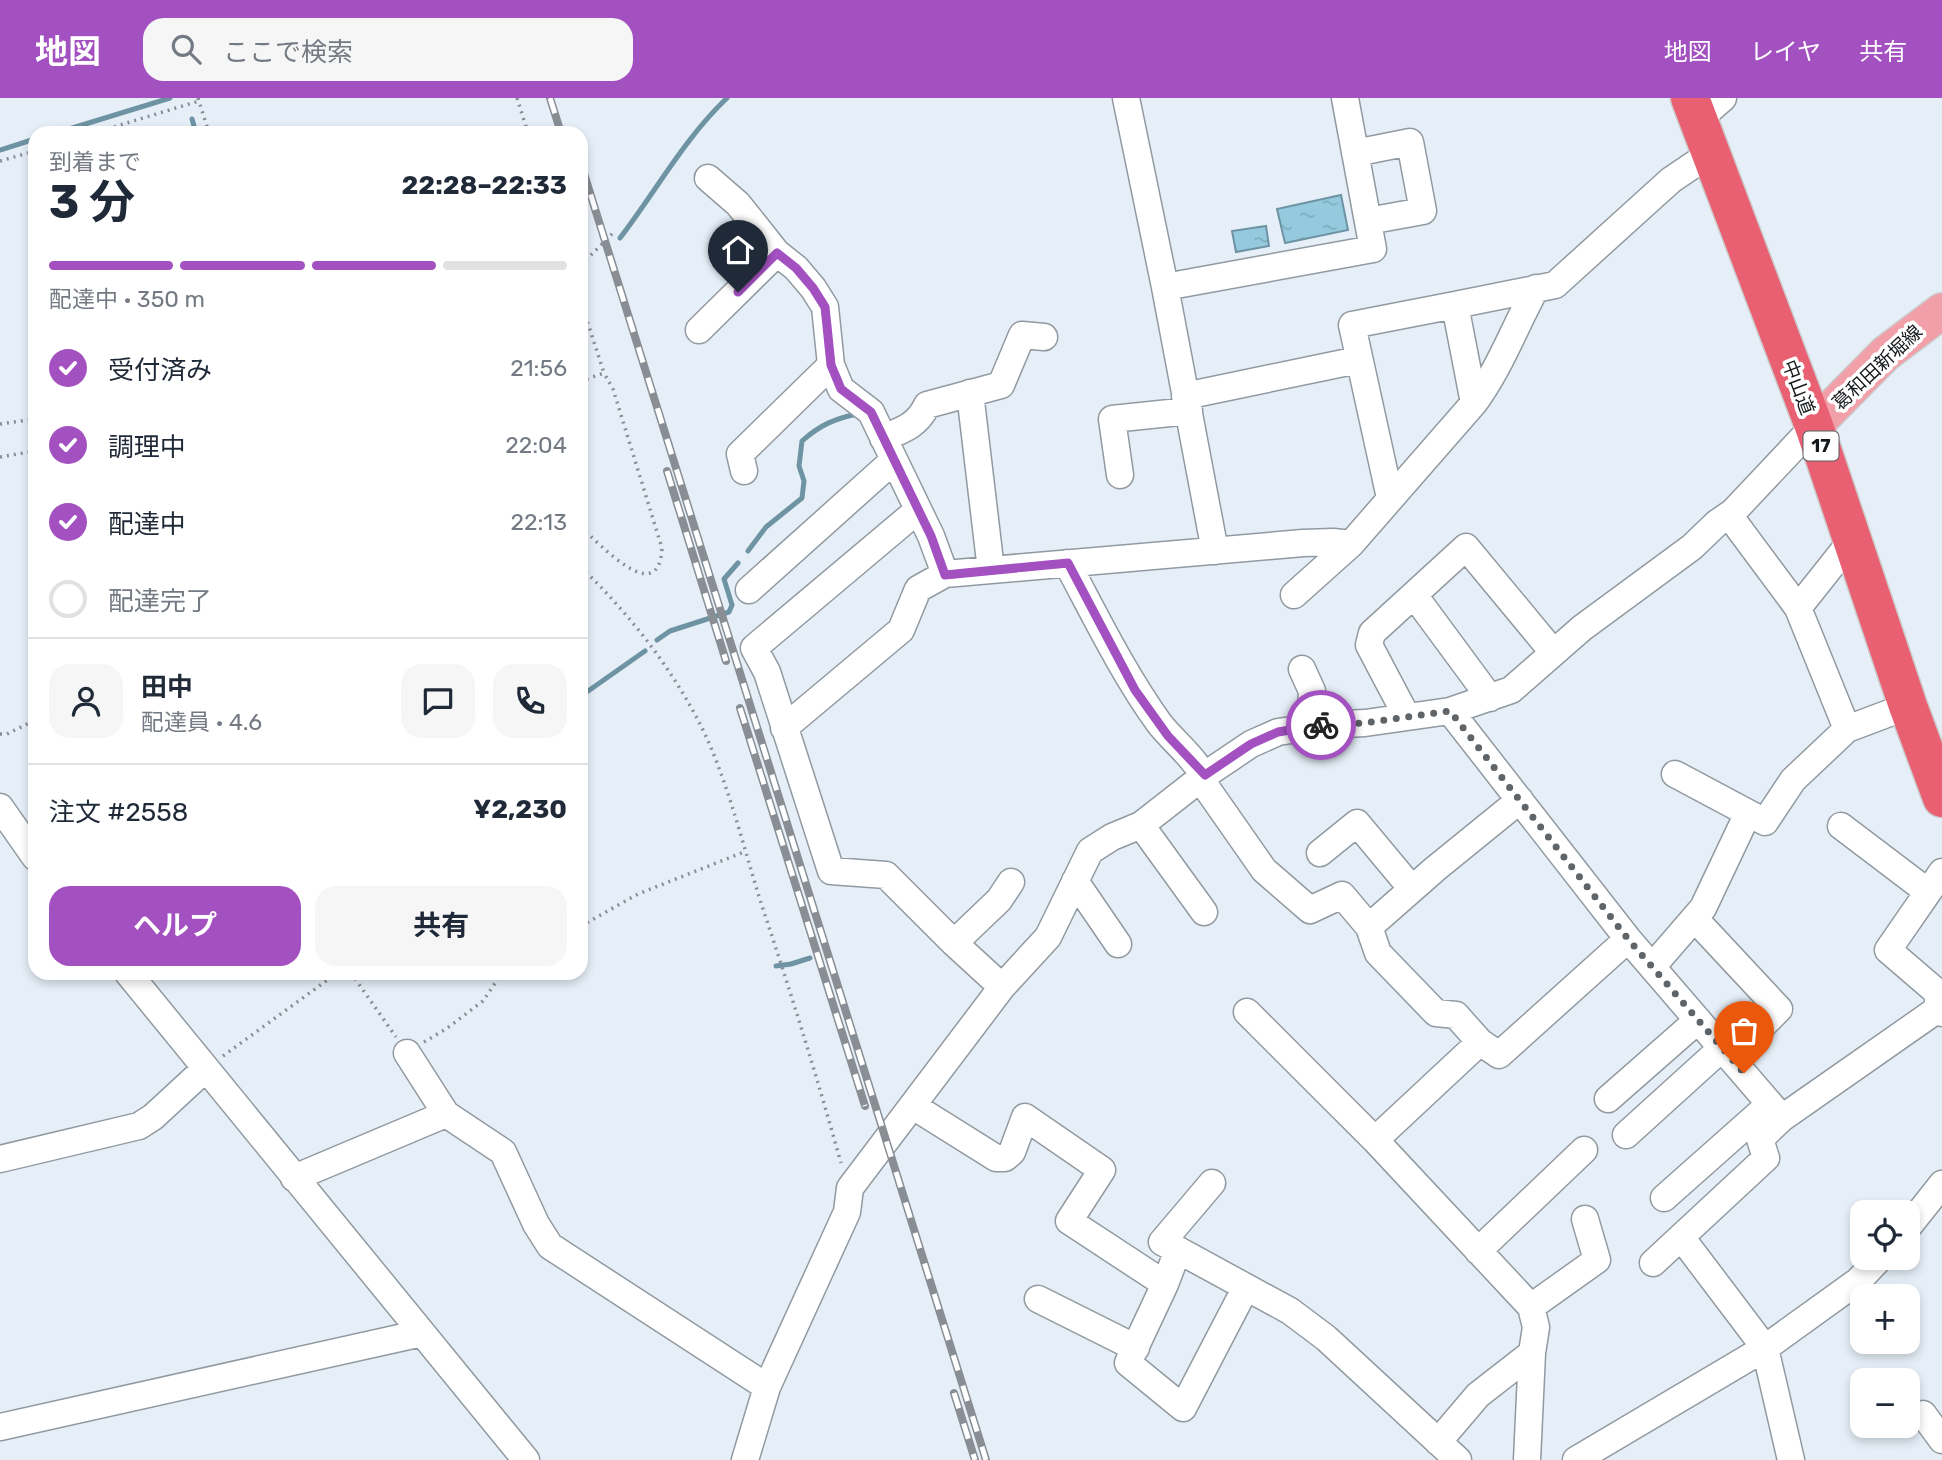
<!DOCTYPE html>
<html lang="ja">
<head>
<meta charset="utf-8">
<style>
	body { margin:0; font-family:Rubik,"Noto Sans JP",sans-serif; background:#f6f6f7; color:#1f2937; height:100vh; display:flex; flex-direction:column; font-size:26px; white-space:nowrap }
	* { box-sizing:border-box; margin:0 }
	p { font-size:23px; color:#747a83 }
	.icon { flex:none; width:38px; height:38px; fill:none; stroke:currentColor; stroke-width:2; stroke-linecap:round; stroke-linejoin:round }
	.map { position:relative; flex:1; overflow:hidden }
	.details { position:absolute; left:28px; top:28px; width:560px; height:854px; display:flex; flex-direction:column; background:#fff; border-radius:21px; box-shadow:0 4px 10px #0003 }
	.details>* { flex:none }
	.controls { position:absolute; left:1850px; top:1102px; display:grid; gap:14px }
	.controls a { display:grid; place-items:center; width:70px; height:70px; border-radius:14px; background:#fff; box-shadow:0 4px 10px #0003; font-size:35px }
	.pin { position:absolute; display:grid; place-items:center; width:60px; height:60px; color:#fff; margin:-72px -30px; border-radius:50% 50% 50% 0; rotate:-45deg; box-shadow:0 0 7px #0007 }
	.pin .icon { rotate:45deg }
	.courier { position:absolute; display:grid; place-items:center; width:70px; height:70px; margin:-35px; border:5px solid #a350c0; border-radius:50%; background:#fff; color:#222; box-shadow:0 2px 9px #0007 }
	.overview em { font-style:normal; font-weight:700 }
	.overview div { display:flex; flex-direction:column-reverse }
	.overview { display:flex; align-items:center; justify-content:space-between; height:119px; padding:0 21px }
	h1 { font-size:46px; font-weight:700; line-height:52px }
	.bar { display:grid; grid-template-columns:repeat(4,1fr); gap:10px 7px; align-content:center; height:84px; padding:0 21px }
	.bar i { height:9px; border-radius:5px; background:#e0e1e3 }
	.bar .active { background:#a350c0 }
	.bar p { grid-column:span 4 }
	.line { display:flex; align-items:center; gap:18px; padding:0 21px; border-top:2px solid #e0e1e3 }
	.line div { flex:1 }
	.round { display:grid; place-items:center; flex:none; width:74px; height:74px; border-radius:21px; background:#f6f6f7 }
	ol { padding:0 21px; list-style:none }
	li { display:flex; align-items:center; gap:21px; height:77px }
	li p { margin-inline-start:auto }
	li .icon { padding:7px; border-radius:50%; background:#a350c0; color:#fff; stroke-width:4 }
	li:last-child { color:#747a83 }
	li i { width:38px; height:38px; border:4px solid #e0e1e3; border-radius:50% }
	.action { display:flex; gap:14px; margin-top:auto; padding:14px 21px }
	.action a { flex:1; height:80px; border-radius:21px; background:#a350c0; color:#fff; font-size:28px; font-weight:700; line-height:80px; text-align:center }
	.action a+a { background:#f6f6f7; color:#1f2937 }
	header { display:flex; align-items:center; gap:42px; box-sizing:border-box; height:98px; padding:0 35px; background:#a350c0; color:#fff }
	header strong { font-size:33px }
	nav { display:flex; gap:38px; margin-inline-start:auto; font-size:24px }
	.search { width:490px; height:63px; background:#f6f6f7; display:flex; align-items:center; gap:18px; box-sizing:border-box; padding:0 24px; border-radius:21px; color:#747a83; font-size:26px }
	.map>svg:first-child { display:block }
</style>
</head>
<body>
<header>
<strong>地図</strong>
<div class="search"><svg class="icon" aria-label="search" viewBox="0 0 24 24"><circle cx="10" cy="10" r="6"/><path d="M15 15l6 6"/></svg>ここで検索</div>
<nav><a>地図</a><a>レイヤ</a><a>共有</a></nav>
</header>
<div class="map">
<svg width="1942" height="1362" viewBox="0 0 1942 1362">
	<defs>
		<pattern id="water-ripples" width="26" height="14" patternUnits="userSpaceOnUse" patternTransform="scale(1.75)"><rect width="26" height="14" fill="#94c9de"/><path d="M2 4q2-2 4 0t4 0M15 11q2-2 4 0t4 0" fill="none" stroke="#7facbe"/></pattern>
	</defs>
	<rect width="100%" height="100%" fill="#e6eff8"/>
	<path fill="url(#water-ripples)" stroke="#6e94a4" stroke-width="2" d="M1341,97L1348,132L1285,145L1277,111Z
		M1266,128L1269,148L1236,154L1232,133Z"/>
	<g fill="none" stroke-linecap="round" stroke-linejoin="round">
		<path stroke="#6e94a4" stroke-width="5" d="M192,21L196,35
			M56,35L170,0
			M500,35L513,31L514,35
			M0,52L35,41
			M620,140C656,93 684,41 727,0
			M581,180L585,175
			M748,453L766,429L802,400L804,383L799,368L802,343C820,327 834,321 857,316
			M657,542L670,533L729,514L732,507L724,481L738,465
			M581,598L645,553
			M776,868L791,866L810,860"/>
		<defs>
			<path id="minor" d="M1126,0L1165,189L1215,453
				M1698,22L1723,0
				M1355,55L1410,44L1423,113L1368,123
				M708,80L738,106L777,155L796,170L813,190L825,209L831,267L841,291L871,314L931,438L945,476
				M1165,189L1373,151L1345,0
				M699,232L777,155
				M970,295L991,472
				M1185,298L1358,262
				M1474,305L1455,207L1555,187L1671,82L1711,55
				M883,340C903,332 918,327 927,307L1001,287L1022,237L1044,239
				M744,373L740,356L831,267
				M1120,377L1112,321L1189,313
				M1390,400L1352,227L1455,207
				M918,412L754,550L767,574L831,773L886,777L954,845L1002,889
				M1729,417L1798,510
				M1067,465C1096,519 1123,575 1159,625C1174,645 1203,665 1206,689L1264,772L1310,812L1342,797L1369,829L1378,855L1436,915L1456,917L1480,944
				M749,492L894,362
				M1294,497L1351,446
				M1414,497L1490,600
				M1302,571L1312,593L1310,629
				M1450,613L1628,841L1782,1020L1938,911L1942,915
				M1407,619L1369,547L1372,535L1466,449L1553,554
				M784,630L901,532L918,491L945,476L1303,445L1333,444L1351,446L1474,305C1500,270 1515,228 1536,190
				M1847,631L1798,510L1852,442
				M1675,676L1765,724L1793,682L1847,631L1908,608
				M0,709L35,759
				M1141,727L1204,814
				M1841,728L1928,794
				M1320,755L1357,725L1412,791
				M1075,783L1118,846
				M1695,821L1779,911L1730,960
				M1369,829L1435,771L1520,702
				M954,845L999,802L1011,784
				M1652,869L1703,810L1748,715
				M128,875L526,1362
				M1938,911V895L1888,852L1942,774
				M1247,914L1375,1042L1531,1209L1536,1229L1532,1255L1478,1297L1438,1344
				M407,955L446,1016L503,1054L536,1126L550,1148L767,1289
				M1608,1001L1698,922
				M913,1008L996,1060H1005L1012,1054L1025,1019L1102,1072L1069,1123L1165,1186L1178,1152L1290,1213L1326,1240L1458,1362
				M1626,1037L1722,950
				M1375,1042L1480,944L1499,957L1628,841
				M0,1061L139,1028L153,1019L205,971
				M294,1080L446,1016
				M1664,1100L1770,1006
				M1908,1129L1942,1086
				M1681,1139L1765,1250L1791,1362
				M1178,1152L1162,1144L1212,1085
				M1478,1153L1584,1052
				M1653,1165L1766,1060L1760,1041L1782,1020
				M1165,1186L1128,1265L1183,1310L1246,1189
				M1038,1201L1136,1250
				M1531,1209L1597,1162L1585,1121
				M1923,1316L1942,1342
				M0,1329L422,1235
				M745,1362L767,1289L847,1114L850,1090L1002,889L1048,839L1090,753L1112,739L1141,727L1205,677L1251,646L1278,634L1324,627L1365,625L1450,613L1511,592L1582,530L1692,449L1717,425L1733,414L1814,328
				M1527,1362L1532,1255
				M1576,1362L1765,1250L1858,1183L1880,1160"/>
			<path id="major" d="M1814,328L1885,256L1942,213"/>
			<path id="highway" d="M1690,0L1814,328L1908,608L1942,700"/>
		</defs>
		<use href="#minor" stroke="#919aa1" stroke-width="29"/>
		<use href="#major" stroke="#cccccd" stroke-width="38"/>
		<use href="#highway" stroke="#cccccd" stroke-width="41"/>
		<path stroke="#888e94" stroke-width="3.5" stroke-dasharray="2 5" stroke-linecap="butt" d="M198,0L209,35
			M517,0L528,35
			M94,35L199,3
			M0,63L35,53
			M581,167L614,134
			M581,204L604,275L581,283
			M0,326L35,321
			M0,359L35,353
			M581,429C598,444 659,512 662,450L613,291L604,275
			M581,469C631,518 673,571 704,634C730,690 744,752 763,811C791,895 817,979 841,1065
			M0,636H7L35,622
			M581,828L638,796L744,754
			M351,875L396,939
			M424,944L446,931L483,903L502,875
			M223,958L337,875"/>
		<use href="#minor" stroke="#fff" stroke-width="26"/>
		<use href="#major" stroke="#f1a0aa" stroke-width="35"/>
		<use href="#highway" stroke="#e86071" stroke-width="38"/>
		<defs>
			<path id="rail" d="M550,0L561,35
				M581,66L986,1362
				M667,373L726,563
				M740,610L865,1008
				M954,1295L975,1362"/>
		</defs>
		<use href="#rail" stroke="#888e94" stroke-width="8"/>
		<use href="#rail" stroke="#fff" stroke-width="5" stroke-dasharray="16" stroke-linecap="butt"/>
	</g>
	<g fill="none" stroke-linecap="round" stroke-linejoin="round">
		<path stroke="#5f6469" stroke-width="7" stroke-dasharray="0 12.6" d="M1321,627L1365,625L1450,613L1628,841L1744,975"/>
		<path stroke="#a350c0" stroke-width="9" d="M738,194L777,155L796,170L813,190L825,209L831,267L841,291L871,314L931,438L945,477L1068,465L1135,592L1168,638L1205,677L1251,646L1278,634L1321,627"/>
	</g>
	<g text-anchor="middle" stroke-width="7" stroke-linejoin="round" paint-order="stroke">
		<rect fill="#fff" stroke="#5c5e60" stroke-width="2" x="1803.5" y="333.5" width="35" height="29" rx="5"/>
		<g font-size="18" font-weight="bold" fill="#16191c">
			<text x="1821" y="354">17</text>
		</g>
		<g font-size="19" fill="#16191c" stroke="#fff">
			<text transform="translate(1877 269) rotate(-43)" y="7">葛和田新堀線</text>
			<text transform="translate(1799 289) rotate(69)" y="7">中山道</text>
		</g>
	</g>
</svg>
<div class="controls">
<a><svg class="icon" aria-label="locate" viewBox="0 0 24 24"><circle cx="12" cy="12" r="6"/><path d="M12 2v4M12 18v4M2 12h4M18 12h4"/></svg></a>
<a>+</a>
<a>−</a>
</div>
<div class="pin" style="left:1744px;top:975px;background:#ea580c"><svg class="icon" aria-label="bag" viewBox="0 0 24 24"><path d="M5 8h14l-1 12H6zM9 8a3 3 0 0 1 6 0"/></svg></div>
<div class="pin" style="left:738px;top:194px;background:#1f2937"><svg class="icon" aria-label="home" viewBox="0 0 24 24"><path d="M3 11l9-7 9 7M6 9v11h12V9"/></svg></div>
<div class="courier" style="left:1321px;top:627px"><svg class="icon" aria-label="bike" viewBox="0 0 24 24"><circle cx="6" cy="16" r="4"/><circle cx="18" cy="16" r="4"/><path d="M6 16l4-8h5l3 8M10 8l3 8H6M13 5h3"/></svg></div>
<section class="details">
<div class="overview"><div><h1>3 分</h1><p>到着まで</p></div><em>22:28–22:33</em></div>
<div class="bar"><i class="active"></i><i class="active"></i><i class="active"></i><i></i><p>配達中 · 350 m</p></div>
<ol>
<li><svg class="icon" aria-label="check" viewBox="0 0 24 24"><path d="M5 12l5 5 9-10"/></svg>受付済み<p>21:56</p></li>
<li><svg class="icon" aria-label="check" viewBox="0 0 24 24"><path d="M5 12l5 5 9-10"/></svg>調理中<p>22:04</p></li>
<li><svg class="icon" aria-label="check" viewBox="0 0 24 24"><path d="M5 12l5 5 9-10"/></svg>配達中<p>22:13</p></li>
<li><i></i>配達完了</li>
</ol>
<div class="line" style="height:126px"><a class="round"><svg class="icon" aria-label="person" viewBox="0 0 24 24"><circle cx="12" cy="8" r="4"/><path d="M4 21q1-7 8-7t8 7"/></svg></a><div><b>田中</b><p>配達員 · 4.6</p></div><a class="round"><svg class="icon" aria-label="chat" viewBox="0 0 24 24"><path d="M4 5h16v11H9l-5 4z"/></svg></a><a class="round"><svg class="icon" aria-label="phone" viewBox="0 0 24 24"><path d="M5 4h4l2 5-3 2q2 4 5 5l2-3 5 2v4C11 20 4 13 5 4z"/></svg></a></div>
<div class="line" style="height:91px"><div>注文 #2558</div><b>¥2,230</b></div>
<div class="action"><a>ヘルプ</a><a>共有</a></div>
</section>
</div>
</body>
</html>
